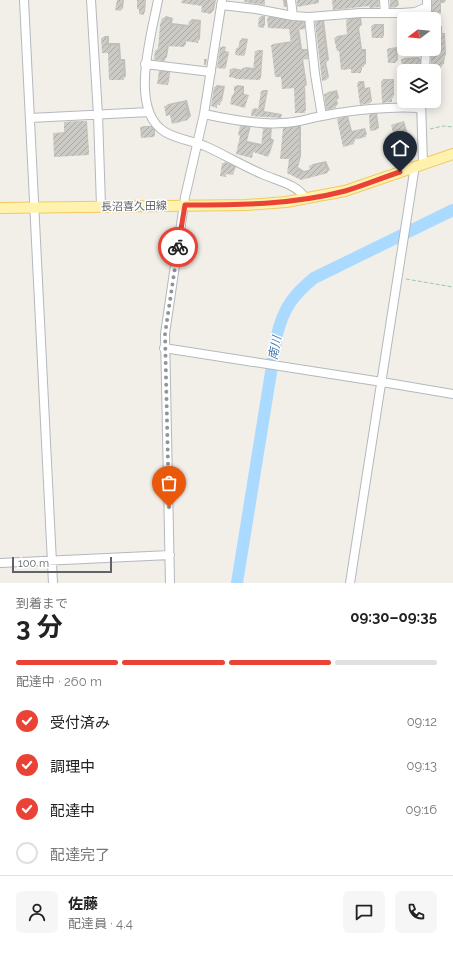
<!DOCTYPE html>
<html lang="ja">
<head>
<meta charset="utf-8">
<style>
	body { margin:0; font-family:Raleway,"Noto Sans JP",sans-serif; background:#f6f6f6; color:#222; height:100vh; display:flex; flex-direction:column; font-size:15px; white-space:nowrap }
	* { box-sizing:border-box; margin:0 }
	p { font-size:13px; color:#767676 }
	.icon { flex:none; width:22px; height:22px; fill:none; stroke:currentColor; stroke-width:2; stroke-linecap:round; stroke-linejoin:round }
	.map { position:relative; height:583px; overflow:hidden }
	.drawer { display:flex; flex-direction:column; background:#fff; flex:1 }
	.drawer>* { flex:none }
	.needle { width:26px; rotate:254deg }
	.tools { position:absolute; left:397px; top:12px; display:grid; gap:8px }
	.tools a { display:grid; place-items:center; width:44px; height:44px; border-radius:6px; background:#fff; box-shadow:0 2px 10px #0003; font-size:20px }
	.scale { position:absolute; left:12px; bottom:10px; width:100px; box-sizing:border-box; padding-left:4px; border:2px solid #5f6368; border-top:0; font-size:11px; line-height:14px; white-space:nowrap; color:#5f6368; -webkit-text-stroke:3px #fff; paint-order:stroke }
	.pin { position:absolute; display:grid; place-items:center; width:34px; height:34px; color:#fff; margin:-41px -17px; border-radius:50% 50% 50% 0; rotate:-45deg; box-shadow:0 0 4px #0007 }
	.pin .icon { rotate:45deg }
	.courier { position:absolute; display:grid; place-items:center; width:40px; height:40px; margin:-20px; border:3px solid #ea4335; border-radius:50%; background:#fff; color:#222; box-shadow:0 1px 5px #0007 }
	.overview em { font-style:normal; font-weight:700 }
	.overview div { display:flex; flex-direction:column-reverse }
	.overview { display:flex; align-items:center; justify-content:space-between; height:68px; padding:0 16px }
	h1 { font-size:26px; font-weight:700; line-height:30px }
	.bar { display:grid; grid-template-columns:repeat(4,1fr); gap:6px 4px; align-content:center; height:48px; padding:0 16px }
	.bar i { height:5px; border-radius:3px; background:#e0e0e0 }
	.bar .on { background:#ea4335 }
	.bar p { grid-column:span 4 }
	.line { display:flex; align-items:center; gap:10px; padding:0 16px; border-top:1px solid #e0e0e0 }
	.line div { flex:1 }
	.round { display:grid; place-items:center; flex:none; width:42px; height:42px; border-radius:6px; background:#f6f6f6 }
	ol { padding:0 16px; list-style:none }
	li { display:flex; align-items:center; gap:12px; height:44px }
	li p { margin-inline-start:auto }
	li .icon { padding:4px; border-radius:50%; background:#ea4335; color:#fff; stroke-width:4 }
	li:last-child { color:#767676 }
	li i { width:22px; height:22px; border:2px solid #e0e0e0; border-radius:50% }
	.map>svg:first-child { display:block }
</style>
</head>
<body>
<div class="map">
<svg width="453" height="583" viewBox="0 0 453 583">
	<defs>
		<pattern id="building-hatch" width="6" height="6" patternUnits="userSpaceOnUse"><rect width="6" height="6" fill="#cccac5"/><path d="M-1 1l2-2M0 6l6-6M5 7l2-2" fill="none" stroke="#a9a8a4"/></pattern>
	</defs>
	<rect width="100%" height="100%" fill="#f1efe8"/>
	<path fill="#0003" d="M118,0H124L123,8L121,10Z
		M138,0H146L145,12L143,13L140,8Z
		M187,0H216L214,10L211,13L203,5Z
		M283,0H288V6L286,7H284Z
		M390,0H398L399,5L397,6H391Z
		M434,0H446L444,3H441V13L439,14Z
		M166,16L173,18L172,23L189,25L190,21L192,19L201,20L200,39L197,42L186,41V44L184,46L169,45L167,57L164,60L156,51L158,48L163,19Z
		M261,16H265V25L263,27L260,18Z
		M270,16L306,21V26L304,28H299L302,49H309V56L303,59L307,85L305,86L306,110L304,112L295,87L282,75L272,45L273,44L292,41L290,28L269,27L268,18Z
		M361,17L362,25L359,27L362,49H366V64L362,66V70L360,72L352,68L340,50L335,38L337,36L348,34L347,20L349,18Z
		M318,20H324L329,60L326,62L329,77L327,79L316,22Z
		M374,24H384V36L382,37L372,26Z
		M442,26V33H445L446,55L445,56L444,64L441,66L437,96L435,98L434,97V71H431L432,49H434V27Z
		M105,36H109V43H120L121,59H125L126,76L123,79L102,38Z
		M242,38L248,39L245,54L244,55L237,49L239,47L241,40Z
		M223,46L226,47L225,51L229,52L226,67L224,68L221,48Z
		M397,47L398,60L396,62L388,49L390,48Z
		M258,50H263L261,78L260,79L231,70L233,68L243,70L245,67L254,68L256,51Z
		M419,57L420,59H421V66L419,68H411L412,71H404L403,77L402,60L404,58Z
		M204,59H207L206,65H204Z
		M161,70L170,71L169,82L167,84L160,72Z
		M383,79H394V95L391,101L382,81Z
		M359,81H364L365,88L370,87L372,101L370,103L358,83Z
		M217,85L225,86L222,101L216,106L215,87Z
		M237,85L244,86V94L249,95L245,106L233,95Z
		M263,90H268L264,111L282,114L280,117L253,110L254,108L259,109L262,91Z
		M337,90L339,98L337,100L338,104L335,107L325,95L328,92Z
		M187,100L191,116L188,119L172,123L171,114L165,107L168,104Z
		M372,113H377L379,128L377,129L371,130L370,115Z
		M348,116L352,131L365,128L367,134L365,136L354,139L355,141L353,143L338,119L340,118Z
		M87,121L89,153L54,133L65,132V122Z
		M404,121L408,134L406,136L392,125L394,124Z
		M243,124L251,125L247,141L262,144L264,128H263L264,127H272L271,138L274,140L270,153L268,156L254,151L251,157L241,135V127Z
		M301,125V156L298,167L304,171L311,169L310,166L313,164L326,161L330,170L327,172L301,179L291,158L284,129L287,126Z
		M143,126H153L155,127V135L154,136L141,128Z
		M225,162L236,166L233,174L227,173L225,176L223,164Z"/>
	<g fill="none" stroke-linecap="round" stroke-linejoin="round">
		<path stroke="#aadaff" stroke-width="12" d="M237,583L277,335C283,309 293,295 314,278L453,210"/>
	</g>
	<path fill="url(#building-hatch)" d="M117,0H123L121,11L115,10Z
		M137,0H145L144,15L139,14V9H137Z
		M182,0H214L211,14L201,12L202,6L181,3Z
		M245,0H265V5L244,2Z
		M297,0H319V3L297,7Z
		M332,0H379V7L370,8L369,6L333,10Z
		M390,0H396L397,7L390,8Z
		M432,0H440V15H432Z
		M259,17H264V28L258,27Z
		M162,18L171,20L170,25L188,27L189,21L199,22L198,43L185,41L184,47L167,46L165,61L154,60L155,50L158,51L160,25Z
		M267,18L304,22L305,29L297,30L300,50L307,51L308,59L302,60L305,82V88H304L305,113H295L294,88L282,89L281,77H275L271,45L291,43L289,29L268,28Z
		M360,19V28H357L361,50H364V67H361V73H351V69L341,70L339,51H337L334,38L347,35L346,20Z
		M315,22H322L327,63H324L327,80L322,81Z
		M382,25L383,38H372L371,26Z
		M440,27L441,34H444L445,57L443,58L442,67H440L437,87L434,86V71H431V49H434V28Z
		M101,38H107V45H118L119,61H123L124,80H109L108,53H102Z
		M240,40L247,41L244,56L235,55L236,48H238Z
		M220,47L225,48L224,53H228L225,69L217,68Z
		M395,48L396,63H388L387,49Z
		M255,51H262L260,80L235,79V78L229,77L230,69L242,71V68L253,70Z
		M401,59H418V61L420,60V69H402Z
		M159,71L169,72L168,85L157,84Z
		M393,80V98H392V102L382,103L381,81Z
		M362,82L364,89L369,88L371,103L360,105L357,83Z
		M234,86L243,87V95L248,96L245,108L230,104L232,95H234Z
		M214,87L223,88L220,105L217,104V108L211,106Z
		M261,91L267,92L263,112L282,115L281,118L251,116L252,109L258,110Z
		M335,92L337,101L334,102L336,108L326,110L324,94Z
		M185,102L188,120L172,124L170,115L166,116L164,106Z
		M376,114L377,130L370,131L369,115Z
		M347,117L351,132L364,129L366,137L353,140L354,144L343,147L337,119Z
		M86,121L89,155L54,157L53,133H64V122Z
		M403,122L407,137L395,140L391,125Z
		M240,126L249,127L246,143L261,147L263,129L261,128L270,129L269,141L273,142L268,157L253,152L252,158L236,154L240,136L238,135Z
		M140,127H152L154,129V137L141,138Z
		M299,127V160L297,169L301,173L310,171L309,166L324,163L328,173L301,180L287,173L289,159H280L283,128Z
		M222,163L229,164L235,167L233,175L226,174V177L220,176Z"/>
	<g fill="none" stroke-linecap="round" stroke-linejoin="round">
		<defs>
			<path id="minor" d="M24,0L53,583
				M91,0L98,115L101,206
				M158,0C152,33 128,110 165,132C177,139 192,141 205,146C225,155 243,166 262,174C278,181 297,184 306,199
				M291,0L293,16
				M384,0L385,13
				M221,5L256,9L293,16L309,17L360,13H402L415,12L427,7
				M309,17L315,74L322,116
				M427,19V0
				M145,64L211,72
				M425,71L426,49
				M421,101L423,164
				M204,114C227,119 260,125 283,123C297,123 309,118 322,116C351,110 391,106 420,108
				M30,118L149,112
				M164,348L382,382L453,394
				M0,563L170,555
				M170,583L165,334L185,197L204,114L222,0
				M350,583L414,172L413,168"/>
			<path id="major" d="M0,208L246,205L286,202L345,191L453,154"/>
		</defs>
		<use href="#minor" stroke="#b5b8bc" stroke-width="10"/>
		<use href="#major" stroke="#f2c960" stroke-width="12"/>
		<path stroke="#9cc7a9" stroke-width="1" stroke-dasharray="4 2" stroke-linecap="butt" d="M430,129L443,126L453,127
			M406,279L453,287"/>
		<use href="#minor" stroke="#fff" stroke-width="8"/>
		<use href="#major" stroke="#fff2af" stroke-width="10"/>
	</g>
	<g fill="none" stroke-linecap="round" stroke-linejoin="round">
		<path stroke="#929495" stroke-width="4" stroke-dasharray="0 7.2" d="M169,507L165,334L178,247"/>
		<path stroke="#ea4335" stroke-width="5" d="M178,247L185,205C239,205 292,205 345,191C363,186 381,178 400,172"/>
	</g>
	<g text-anchor="middle" stroke-width="3" stroke-linejoin="round" paint-order="stroke">
		<g font-size="11" fill="#5f6368" stroke="#fff">
			<text transform="translate(134 206) rotate(-1)" y="4">長沼喜久田線</text>
		</g>
		<g font-size="12" font-style="italic" fill="#4174aa" stroke="#fff">
			<text transform="translate(275 348) rotate(-80)" y="4">南川</text>
		</g>
	</g>
</svg>
<div class="tools">
<a><svg class="needle" viewBox="-14 -14 28 28"><path d="M0-13l5 13h-10z" fill="#e53935"/><path d="M0 13l5-13h-10z" fill="#767676"/></svg></a>
<a><svg class="icon" aria-label="layers" viewBox="0 0 24 24"><path d="M12 4l9 5-9 5-9-5zM3 14l9 5 9-5"/></svg></a>
</div>
<div class="scale">100 m</div>
<div class="pin" style="left:169px;top:507px;background:#ea580c"><svg class="icon" aria-label="bag" viewBox="0 0 24 24"><path d="M5 8h14l-1 12H6zM9 8a3 3 0 0 1 6 0"/></svg></div>
<div class="pin" style="left:400px;top:172px;background:#1f2937"><svg class="icon" aria-label="home" viewBox="0 0 24 24"><path d="M3 11l9-7 9 7M6 9v11h12V9"/></svg></div>
<div class="courier" style="left:178px;top:247px"><svg class="icon" aria-label="bike" viewBox="0 0 24 24"><circle cx="6" cy="16" r="4"/><circle cx="18" cy="16" r="4"/><path d="M6 16l4-8h5l3 8M10 8l3 8H6M13 5h3"/></svg></div>
</div>
<section class="drawer">
<div class="overview"><div><h1>3 分</h1><p>到着まで</p></div><em>09:30–09:35</em></div>
<div class="bar"><i class="on"></i><i class="on"></i><i class="on"></i><i></i><p>配達中 · 260 m</p></div>
<ol>
<li><svg class="icon" aria-label="check" viewBox="0 0 24 24"><path d="M5 12l5 5 9-10"/></svg>受付済み<p>09:12</p></li>
<li><svg class="icon" aria-label="check" viewBox="0 0 24 24"><path d="M5 12l5 5 9-10"/></svg>調理中<p>09:13</p></li>
<li><svg class="icon" aria-label="check" viewBox="0 0 24 24"><path d="M5 12l5 5 9-10"/></svg>配達中<p>09:16</p></li>
<li><i></i>配達完了</li>
</ol>
<div class="line" style="height:72px"><a class="round"><svg class="icon" aria-label="person" viewBox="0 0 24 24"><circle cx="12" cy="8" r="4"/><path d="M4 21q1-7 8-7t8 7"/></svg></a><div><b>佐藤</b><p>配達員 · 4.4</p></div><a class="round"><svg class="icon" aria-label="chat" viewBox="0 0 24 24"><path d="M4 5h16v11H9l-5 4z"/></svg></a><a class="round"><svg class="icon" aria-label="phone" viewBox="0 0 24 24"><path d="M5 4h4l2 5-3 2q2 4 5 5l2-3 5 2v4C11 20 4 13 5 4z"/></svg></a></div>
</section>
</body>
</html>
